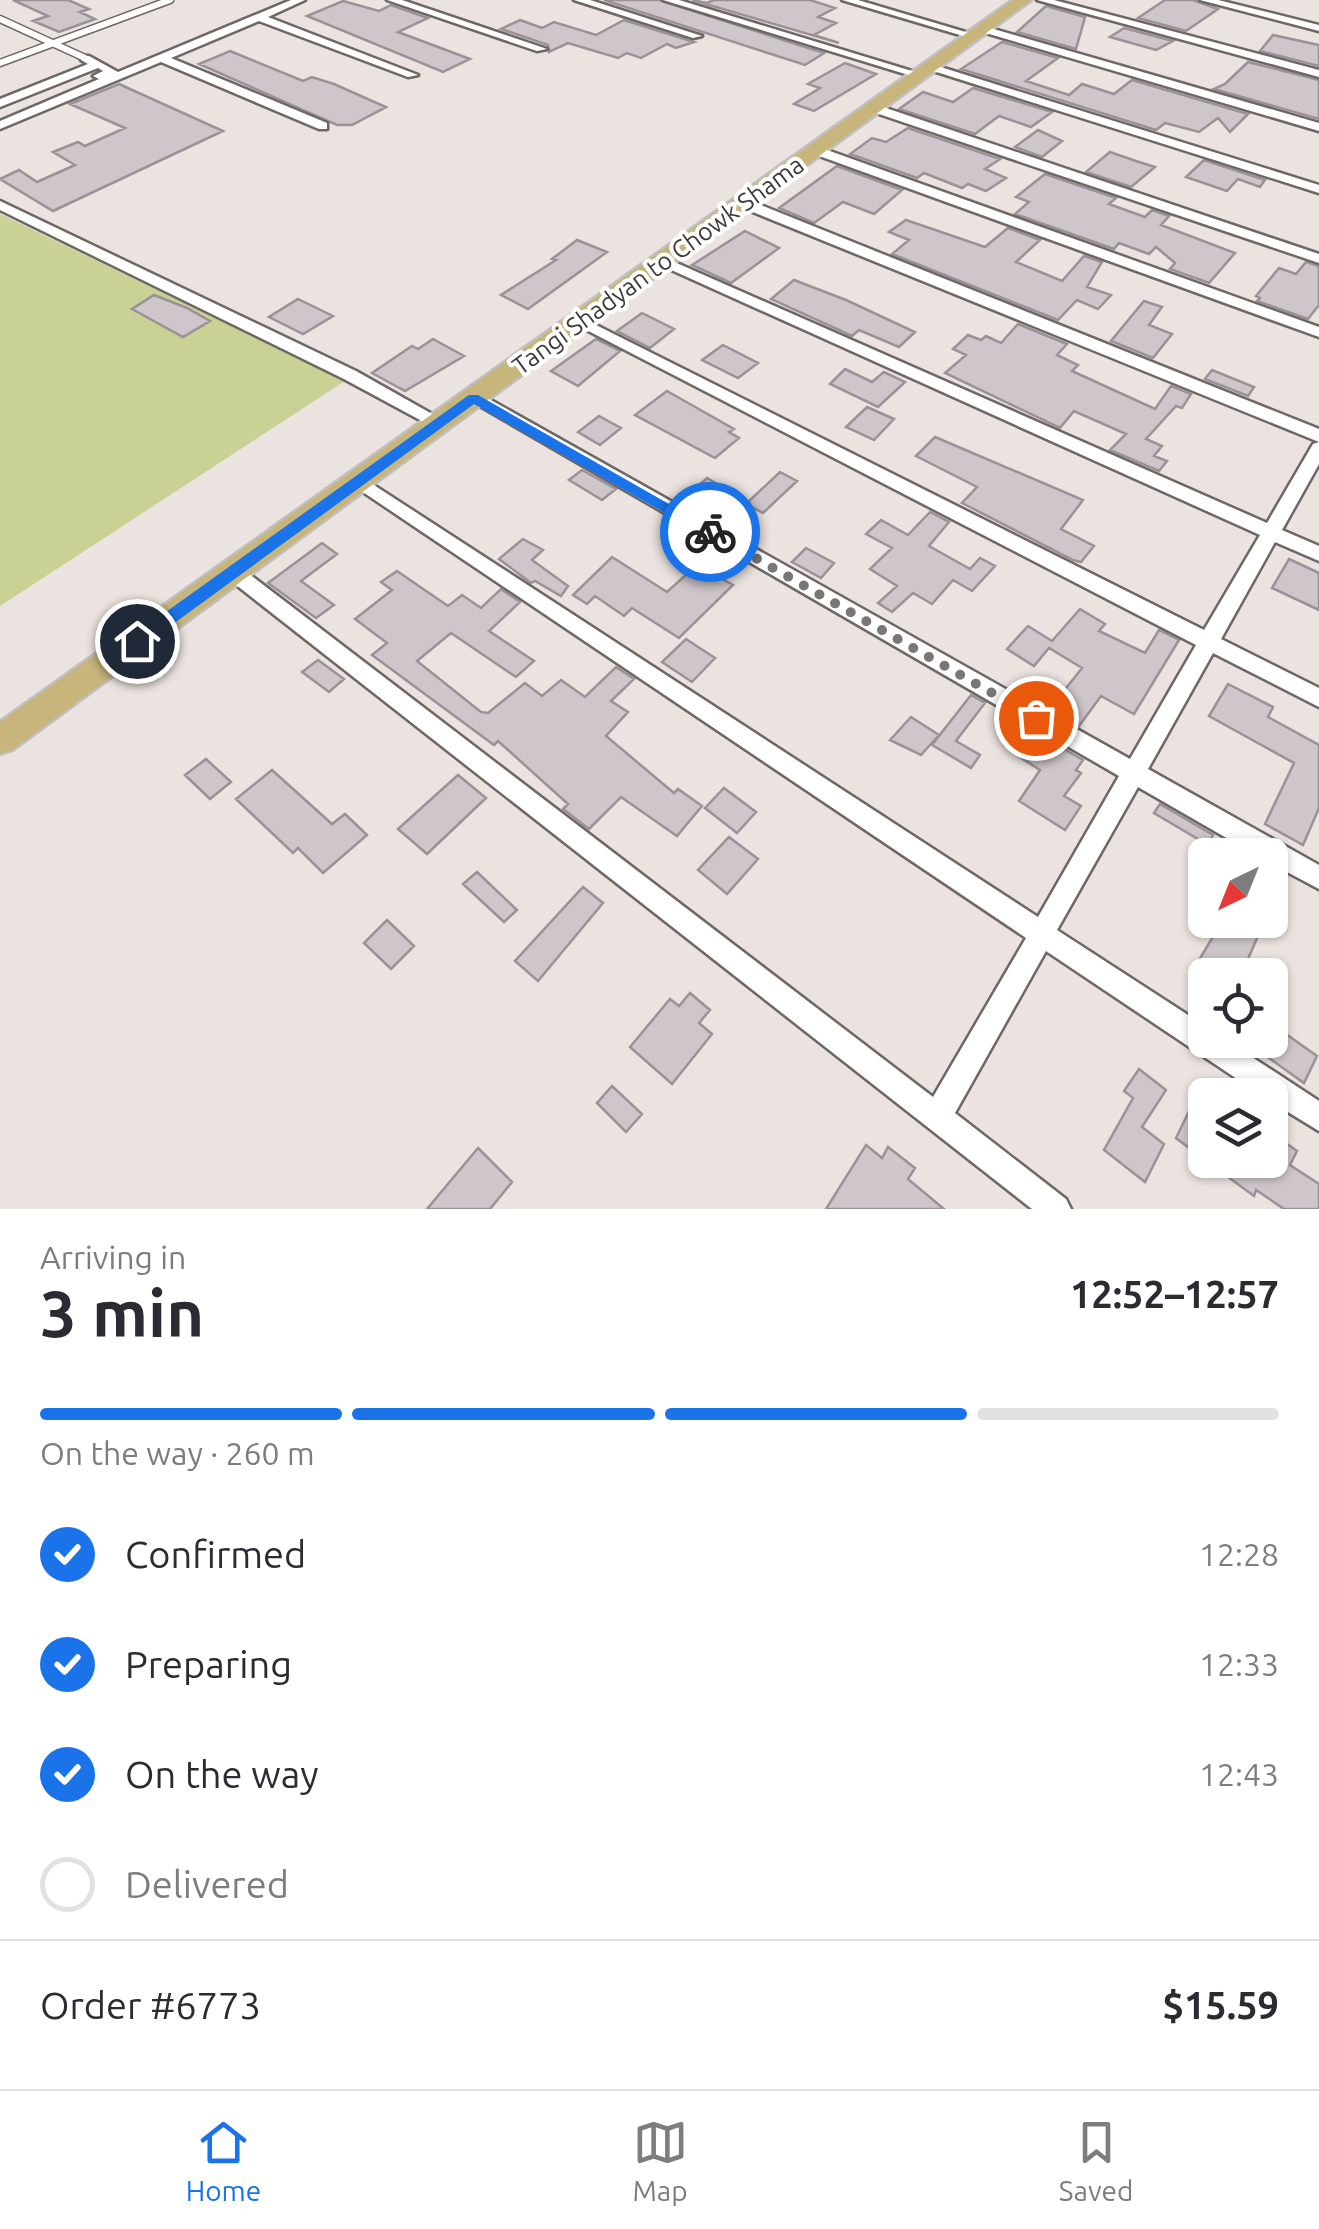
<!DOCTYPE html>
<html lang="en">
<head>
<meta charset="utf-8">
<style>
	body { margin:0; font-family:Ubuntu,sans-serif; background:#f7f7f7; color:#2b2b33; height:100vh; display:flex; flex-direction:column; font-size:38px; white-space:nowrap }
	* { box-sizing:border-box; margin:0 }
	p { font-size:32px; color:#7c7c81 }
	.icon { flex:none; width:55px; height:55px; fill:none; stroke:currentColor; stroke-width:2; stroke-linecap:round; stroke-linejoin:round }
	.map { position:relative; height:1209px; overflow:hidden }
	.drawer { display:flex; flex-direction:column; background:#fff; flex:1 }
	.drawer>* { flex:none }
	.needle { width:65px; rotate:223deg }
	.tools { position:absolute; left:1188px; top:838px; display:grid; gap:20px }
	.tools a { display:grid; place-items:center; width:100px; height:100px; border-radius:15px; background:#fff; box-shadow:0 2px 8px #0004; font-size:50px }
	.pin { position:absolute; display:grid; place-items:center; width:85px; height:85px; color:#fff; margin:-42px; border:5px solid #fff; border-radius:50%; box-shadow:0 2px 10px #0007 }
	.courier { position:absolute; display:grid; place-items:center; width:100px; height:100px; margin:-50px; border:8px solid #1a73e8; border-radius:50%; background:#fff; color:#222; box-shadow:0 2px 12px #0007 }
	.summary em { font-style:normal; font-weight:700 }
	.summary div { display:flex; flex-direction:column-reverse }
	.summary { display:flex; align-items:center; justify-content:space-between; height:170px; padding:0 40px }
	h1 { font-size:65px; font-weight:700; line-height:75px }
	.bar { display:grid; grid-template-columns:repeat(4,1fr); gap:15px 10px; align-content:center; height:120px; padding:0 40px }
	.bar i { height:12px; border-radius:8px; background:#e1e1e2 }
	.bar .on { background:#1a73e8 }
	.bar p { grid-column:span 4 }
	.line { display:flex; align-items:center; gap:25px; padding:0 40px; border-top:2px solid #e1e1e2 }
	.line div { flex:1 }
	ol { padding:0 40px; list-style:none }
	li { display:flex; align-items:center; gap:30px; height:110px }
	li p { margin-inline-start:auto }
	li .icon { padding:10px; border-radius:50%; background:#1a73e8; color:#fff; stroke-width:4 }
	li:last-child { color:#7c7c81 }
	li i { width:55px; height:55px; border:5px solid #e1e1e2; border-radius:50% }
	.dock { display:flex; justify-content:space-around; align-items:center; height:140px; border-top:2px solid #e1e1e2; background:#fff; font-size:28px; color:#7c7c81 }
	.dock a { display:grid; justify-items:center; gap:5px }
	.dock .on { color:#1a73e8 }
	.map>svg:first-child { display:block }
</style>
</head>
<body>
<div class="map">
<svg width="1319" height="1209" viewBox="0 0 1319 1209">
	<rect width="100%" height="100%" fill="#ebe3df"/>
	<path fill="#c9d294" d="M0,214L345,381L0,606Z"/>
	<path fill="#cec6ca" stroke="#9a9296" stroke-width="2.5" d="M13,0H68L89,9L80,12L95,19L59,32L33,21L48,16Z
		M604,0H659L824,53L805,65Z
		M692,0L707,3L714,0H810L835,8L818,17L836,23L814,35L839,43Z
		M1165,0H1193L1218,9L1186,31L1138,18Z
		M343,1L379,11L391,5L428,18L398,32L470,59L443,72L307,16Z
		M1046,6L1085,17L1076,49L1017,32Z
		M520,20L542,28L554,22L596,35L624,20L694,42L676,48L667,44L641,58L627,53L618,58L568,43L549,52L548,45L501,29Z
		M1124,28L1173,41L1156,50L1110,37Z
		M1273,35L1319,45V66L1260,51Z
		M1002,42L1058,58L1026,81L1069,95L1082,84L1114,94L1132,80L1248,114L1230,132L1218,118L1199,132L1165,123L1156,130L961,69Z
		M230,51L303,81L312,77L334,84L386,107L352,125H337L199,64Z
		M1248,62L1319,80V119L1214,89L1225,84Z
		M845,63L876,74L814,111L794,104L820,88L808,84Z
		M119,84L223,131L53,211L0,179L19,170L37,182L75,165L53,152L78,142L85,146L125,128L70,104Z
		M973,88L1052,112L1031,127L999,116L975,134L899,109L923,92L953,102Z
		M908,128L1000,159L985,169L1006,178L986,191L968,184L962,188L924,173L917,178L850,154L872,138L886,142Z
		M1038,130L1062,141L1042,157L1015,147Z
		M1110,152L1136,161L1155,167L1131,187L1086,172Z
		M1204,160L1265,180L1260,187L1238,179L1227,191L1186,177Z
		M837,166L902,190L874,214L843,202L814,223L779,208Z
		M1045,174L1116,198L1109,204L1145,217L1152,210L1169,216L1161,225L1235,253L1209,283L1170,269L1175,263L1156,247L1149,254L1119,243L1114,249L1015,214L1029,202L1016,197Z
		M906,220L985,247L1008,228L1040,240L1016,262L1062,281L1084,256L1102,262L1087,287L1111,295L1098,309L1077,300L1058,320L892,254L909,240L889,232Z
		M745,231L779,248L731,283L692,265Z
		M577,240L607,252L528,309L501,295L556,260L552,259Z
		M1306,262L1319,266V305L1308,319L1257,301L1260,298L1256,296L1279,268L1296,274Z
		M794,280L846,300L915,332L899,347L859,330L852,336L771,299Z
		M154,295L187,308L210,321L183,337L132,309Z
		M298,299L333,316L303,334L269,317Z
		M1144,301L1162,307L1149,325L1172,334L1153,358L1111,341Z
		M642,313L674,329L650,348L617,331Z
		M1018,324L1067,344L1057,355L1078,365L1072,371L1155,409L1171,386L1191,394L1182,408L1176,406L1146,439L1162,446L1154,456L1167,461L1159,471L1110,450L1126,434L1074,411L1060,428L945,373L966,355L953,349L968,335L981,340L986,336L1001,343Z
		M433,339L464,356L405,391L372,373L412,346L418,349Z
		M596,339L620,351L578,386L551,371Z
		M723,345L758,363L738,378L702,360Z
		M845,369L872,382L884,372L905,382L878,407L830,384Z
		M1212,370L1254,387L1248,396L1205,379Z
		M667,391L734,429L729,432L739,438L715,458L635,415Z
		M867,407L894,419L874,440L846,427Z
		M599,416L621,428L600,445L578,432Z
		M935,437L1083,500L1061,529L1094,546L1081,562L1073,560L962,503L977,487L916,456Z
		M582,470L616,489L602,500L569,480Z
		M780,472L797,481L763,513L748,505L726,523L682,500L707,478L748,502Z
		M930,512L949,522L929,546L970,569L980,558L995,566L972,591L953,580L932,604L913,593L892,612L878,603L897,586L870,569L892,548L866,534L881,520L908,535Z
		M523,539L543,550L532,560L568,586L561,596L535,581L531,583L499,559Z
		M322,543L337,554L301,581L334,605L316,618L268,583Z
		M806,548L834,563L821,578L792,562Z
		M612,557L667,592L698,564L709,570L714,565L730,574L724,580L733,585L679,638L632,608L624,616L595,596L587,604L573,595Z
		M1289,559L1319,573V610L1272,588Z
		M397,571L448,606L462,595L481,608L501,589L520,602L489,631L534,661L516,677L451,633L417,661L481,712L488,713L525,683L542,696L561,680L585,697L616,667L634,679L611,701L628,712L606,736L674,793L678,789L702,806L677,836L621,797L589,829L563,809L568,804L498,741L494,745L372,655L387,643L355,619L392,590L381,582Z
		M1080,609L1105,624L1099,631L1145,653L1159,630L1179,640L1134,714L1101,696L1079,726L1051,707L1082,668L1049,648L1034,666L1007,649L1028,626L1052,641Z
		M686,639L715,658L692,682L662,662Z
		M318,660L344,679L329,692L302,672Z
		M1228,684L1273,707L1268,717L1319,745V808L1303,845L1265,824L1294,763L1209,716Z
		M971,695L985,703L956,741L980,755L971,768L932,745Z
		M911,717L939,735L921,755L890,740Z
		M1036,733L1083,760L1076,770L1081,773L1064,796L1081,806L1065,830L1019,801L1040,770L1018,756Z
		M206,759L231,782L210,799L185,775Z
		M272,770L332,824L345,814L367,835L323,873L298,848L293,853L236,799Z
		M458,775L486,798L427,854L398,829Z
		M724,788L756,812L737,833L705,808Z
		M1160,804L1213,835L1208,845L1154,813Z
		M729,837L758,859L727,894L698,870Z
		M477,872L517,910L504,922L463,884Z
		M583,887L603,903L538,981L515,961Z
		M387,920L414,946L391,969L364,943Z
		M1223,920H1265L1241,975H1190Z
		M690,993L710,1010L699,1023L712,1034L672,1084L630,1047L670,999L679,1006Z
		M1276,1027L1317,1056L1304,1083L1262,1053Z
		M1139,1069L1166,1090L1142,1127L1164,1144L1145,1182L1104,1150L1133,1098L1124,1091Z
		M1205,1078V1160L1176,1138Z
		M612,1086L642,1114L626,1132L597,1103Z
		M1270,1132L1297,1151L1290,1165L1319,1184V1209H1284L1256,1190L1254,1196L1205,1160H1270Z
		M866,1145L882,1158L888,1147L915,1168L908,1179L944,1209H826Z
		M478,1148L512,1182L490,1209H427Z"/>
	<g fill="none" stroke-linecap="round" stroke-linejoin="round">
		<defs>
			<path id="service" d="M0,19L85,58
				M0,63L170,0"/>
			<path id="minor" d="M291,0H305L268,17L418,75L408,77L259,21L171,58L327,123V129H319L161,62L0,129V121L99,79L93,76L103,71L98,68L0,107V99L88,64L81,60V56H89L118,72Z
				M387,0H402L547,49L537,51Z
				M574,0H590L702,36L693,38Z
				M663,0H679L925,75L915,77Z
				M842,0H858L979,36L970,38Z
				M1037,0H1054L1319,70V77Z
				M1200,0H1218L1319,25V31Z
				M983,26L1319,123V131L979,31L978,29Z
				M931,64L1319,185V193L927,69L925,67Z
				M874,104L1319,254V263L870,111L868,108Z
				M816,146L1319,327V337L811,153V147Z
				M738,200H748L1319,429V442L738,206Z
				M0,201L356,371L448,423L439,429L433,427L344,379L0,210Z
				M663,257L1267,523L1313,444L1319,442V464L1282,530L1319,546V561L1275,542L1221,639L1319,688V707L1213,653L1148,769L1319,865V889L1270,863V855H1256L1138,787L1057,930L1205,1026V1040H1226L1319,1101V1131L1270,1101V1095H1261L1046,951L955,1113L1066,1199L1071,1209H1032L226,577L223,572L226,567H240L933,1097L1026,938L348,482L351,478H363L1038,917L1119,776L466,398L468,394H480L1130,759L1196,645L571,322L574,319H584L1204,630L1260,535L658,264L656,261Z"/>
			<path id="primary" d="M1013,0H1031L12,750L0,754V722Z"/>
		</defs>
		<use href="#service" stroke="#6f6764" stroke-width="9"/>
		<use href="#minor" stroke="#6f6764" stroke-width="5"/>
		<use href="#primary" stroke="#c1c0c0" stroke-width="5"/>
		<use href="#service" stroke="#fff" stroke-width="6"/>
		<use href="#minor" fill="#fff" fill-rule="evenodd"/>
		<use href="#primary" fill="#c7b57c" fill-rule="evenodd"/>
	</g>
	<path fill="#1a73e8" d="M469,395H478L718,532L715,536H705L474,404L143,646H131V637Z"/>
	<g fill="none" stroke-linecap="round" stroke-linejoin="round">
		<path stroke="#7b7673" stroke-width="10" stroke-dasharray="0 18" d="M710,532L1036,718"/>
	</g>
	<g text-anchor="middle" stroke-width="8" stroke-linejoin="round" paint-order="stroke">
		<g font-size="25" fill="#3e3b39" stroke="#fff">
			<text transform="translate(658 265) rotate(-36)" y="9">Tangi Shadyan to Chowk Shama</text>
		</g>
	</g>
</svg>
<div class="tools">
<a><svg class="needle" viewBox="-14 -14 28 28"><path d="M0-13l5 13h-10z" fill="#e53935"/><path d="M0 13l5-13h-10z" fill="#7c7c81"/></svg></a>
<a><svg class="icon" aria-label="locate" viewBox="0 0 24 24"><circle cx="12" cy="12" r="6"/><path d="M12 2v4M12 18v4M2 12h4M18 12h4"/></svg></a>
<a><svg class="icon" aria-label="layers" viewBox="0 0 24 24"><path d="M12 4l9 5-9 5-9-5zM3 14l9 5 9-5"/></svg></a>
</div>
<div class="pin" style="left:1036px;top:718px;background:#ea580c"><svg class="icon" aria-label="bag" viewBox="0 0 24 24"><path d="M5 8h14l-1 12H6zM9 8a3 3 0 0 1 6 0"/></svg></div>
<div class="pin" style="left:137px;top:641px;background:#1f2937"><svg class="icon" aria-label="home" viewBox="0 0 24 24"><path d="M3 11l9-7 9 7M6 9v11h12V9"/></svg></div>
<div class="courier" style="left:710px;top:532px"><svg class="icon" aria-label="bike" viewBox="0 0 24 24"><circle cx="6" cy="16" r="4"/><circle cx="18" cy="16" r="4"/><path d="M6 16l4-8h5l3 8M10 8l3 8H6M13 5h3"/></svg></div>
</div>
<section class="drawer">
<div class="summary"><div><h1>3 min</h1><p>Arriving in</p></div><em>12:52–12:57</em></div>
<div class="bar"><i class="on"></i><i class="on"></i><i class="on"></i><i></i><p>On the way · 260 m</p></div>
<ol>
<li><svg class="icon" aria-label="check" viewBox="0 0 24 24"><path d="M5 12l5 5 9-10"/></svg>Confirmed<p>12:28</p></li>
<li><svg class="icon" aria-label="check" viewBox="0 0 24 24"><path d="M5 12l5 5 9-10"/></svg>Preparing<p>12:33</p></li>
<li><svg class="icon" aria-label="check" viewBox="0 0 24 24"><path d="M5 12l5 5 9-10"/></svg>On the way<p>12:43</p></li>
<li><i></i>Delivered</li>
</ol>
<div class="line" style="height:130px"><div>Order #6773</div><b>$15.59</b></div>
</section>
<nav class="dock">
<a class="on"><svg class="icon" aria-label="home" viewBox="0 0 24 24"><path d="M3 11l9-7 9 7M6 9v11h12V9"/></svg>Home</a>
<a><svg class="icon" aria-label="map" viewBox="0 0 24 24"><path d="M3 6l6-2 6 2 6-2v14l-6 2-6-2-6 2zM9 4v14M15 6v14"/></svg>Map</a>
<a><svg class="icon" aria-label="saved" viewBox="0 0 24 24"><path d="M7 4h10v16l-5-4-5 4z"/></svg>Saved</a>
</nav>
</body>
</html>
